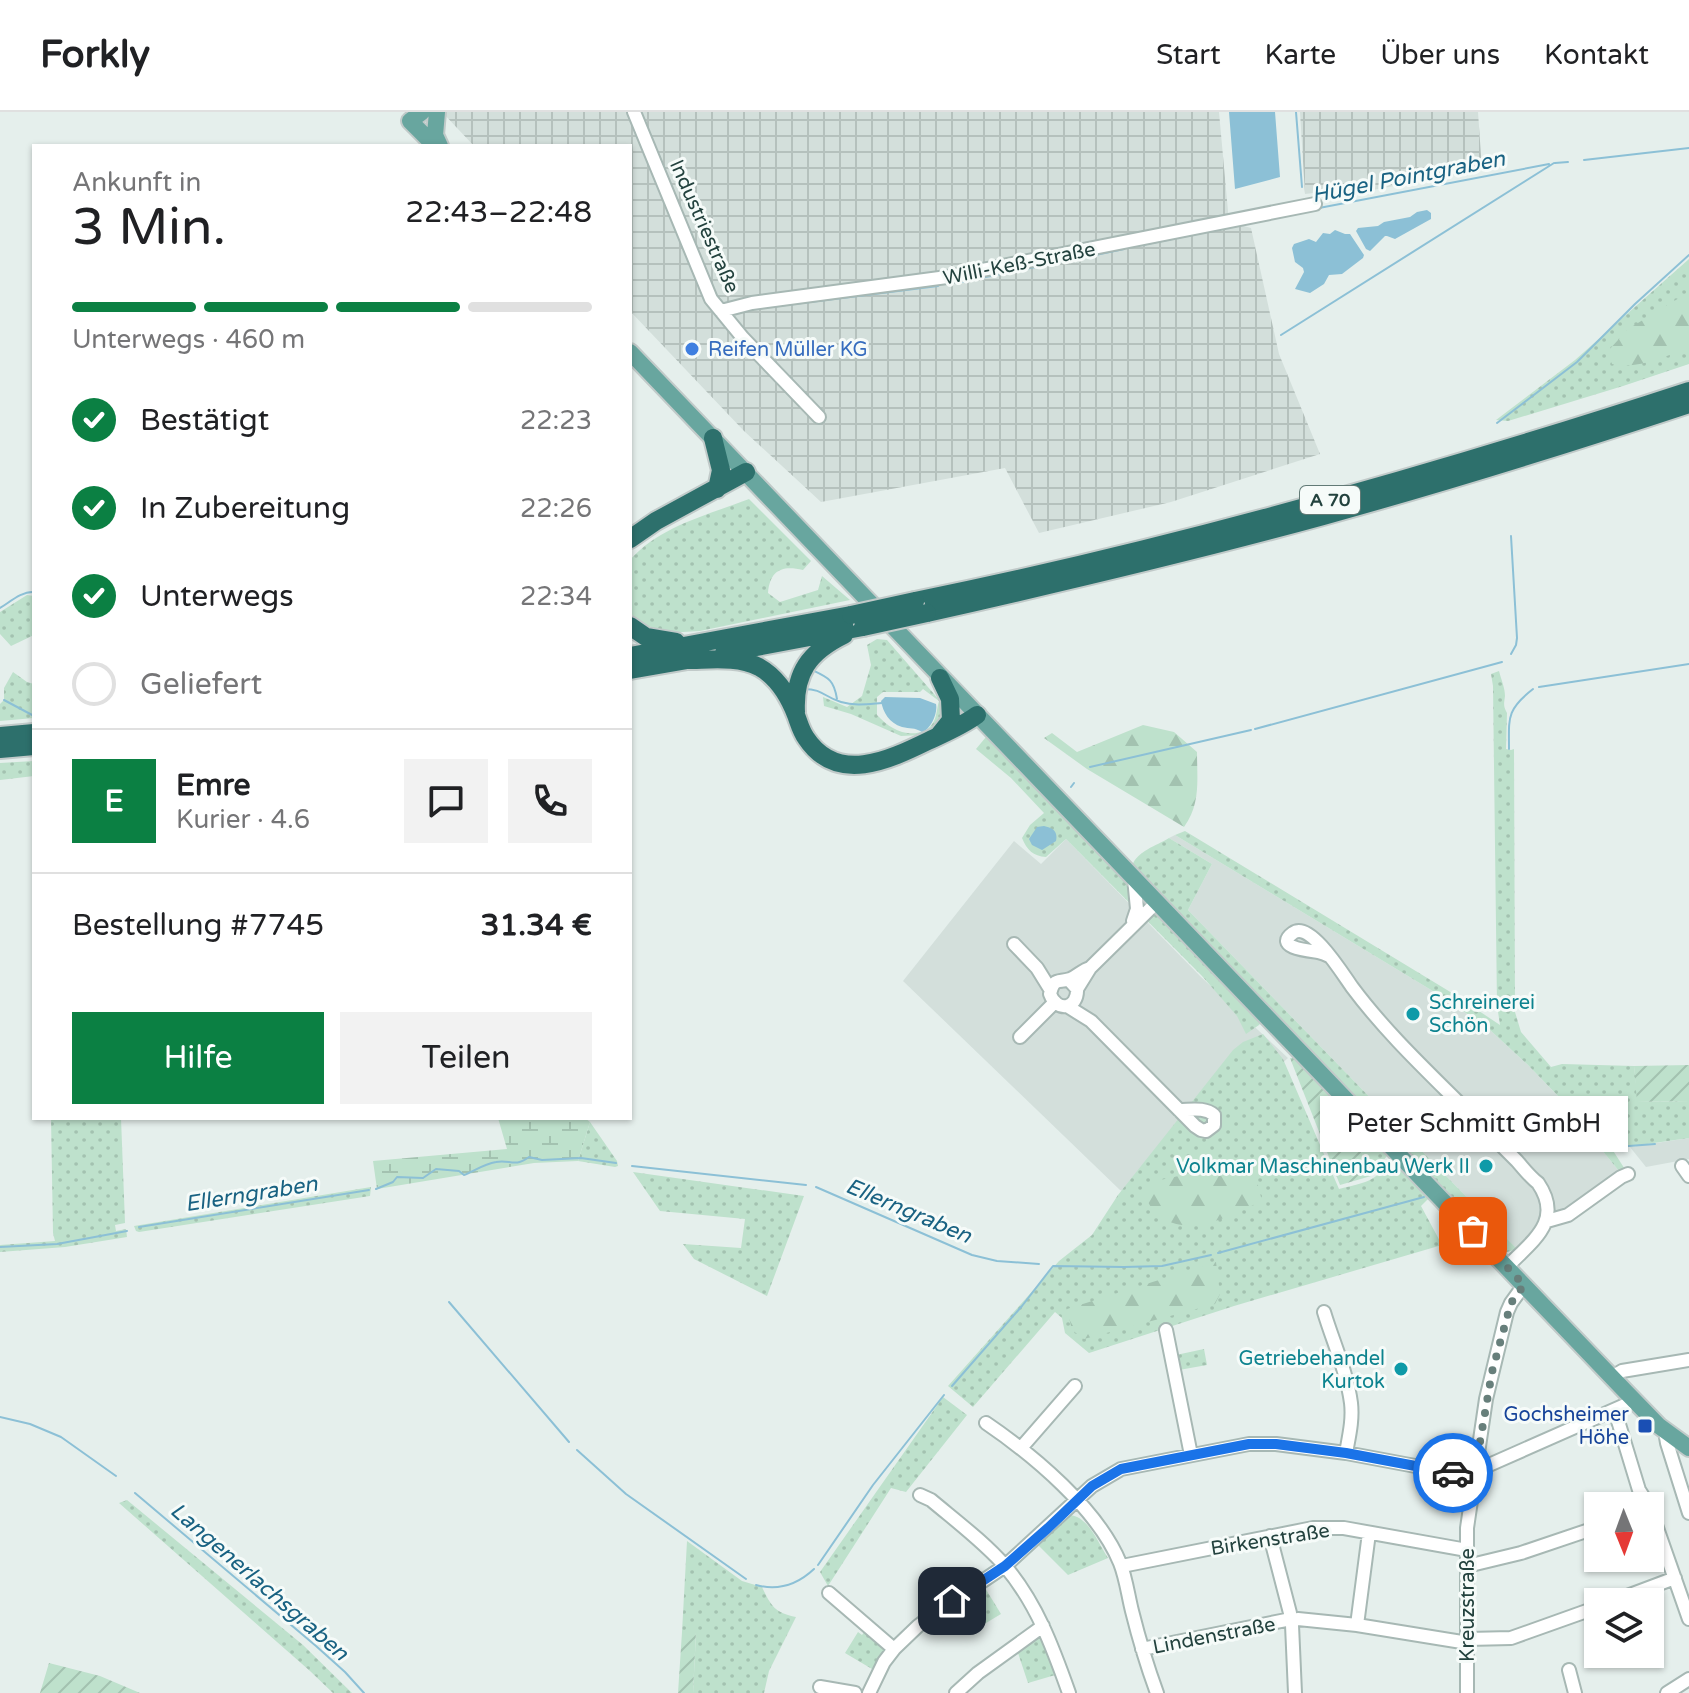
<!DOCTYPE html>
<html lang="de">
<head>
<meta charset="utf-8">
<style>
	body { margin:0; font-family:"Varela Round",sans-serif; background:#f2f2f2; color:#202124; height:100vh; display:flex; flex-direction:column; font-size:30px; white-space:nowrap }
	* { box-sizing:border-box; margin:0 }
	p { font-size:26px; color:#757577 }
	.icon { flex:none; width:44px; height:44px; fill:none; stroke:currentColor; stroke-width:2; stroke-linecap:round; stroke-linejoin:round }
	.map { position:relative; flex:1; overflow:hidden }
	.details { position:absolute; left:32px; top:32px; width:600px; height:976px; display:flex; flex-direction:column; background:#fff; border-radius:0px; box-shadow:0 2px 6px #0004 }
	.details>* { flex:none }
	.needle { width:52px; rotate:179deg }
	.fabs { position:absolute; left:1584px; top:1380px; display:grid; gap:16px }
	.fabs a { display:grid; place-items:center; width:80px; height:80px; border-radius:0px; background:#fff; box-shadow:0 2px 6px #0004; font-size:40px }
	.pin { position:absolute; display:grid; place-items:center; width:68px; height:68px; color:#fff; margin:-34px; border-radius:16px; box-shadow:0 4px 12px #0006 }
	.courier { position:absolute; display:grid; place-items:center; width:80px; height:80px; margin:-40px; border:6px solid #1a73e8; border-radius:50%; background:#fff; color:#222; box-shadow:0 2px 10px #0007 }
	.bubble { position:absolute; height:56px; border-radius:0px; background:#fff; box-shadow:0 2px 6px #0004; font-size:26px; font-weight:600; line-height:56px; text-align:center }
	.headline em { font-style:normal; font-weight:600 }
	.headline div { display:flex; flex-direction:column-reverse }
	.headline { display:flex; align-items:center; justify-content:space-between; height:136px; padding:0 40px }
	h1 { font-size:52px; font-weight:600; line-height:60px }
	.bar { display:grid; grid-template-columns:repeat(4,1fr); gap:12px 8px; align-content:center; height:96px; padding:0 40px }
	.bar i { height:10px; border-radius:6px; background:#e0e0e0 }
	.bar .selected { background:#0b8043 }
	.bar p { grid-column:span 4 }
	.line { display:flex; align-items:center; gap:20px; padding:0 40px; border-top:2px solid #e0e0e0 }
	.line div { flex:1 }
	.round { display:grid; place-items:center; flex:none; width:84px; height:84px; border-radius:0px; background:#f2f2f2 }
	ol { padding:0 40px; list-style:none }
	li { display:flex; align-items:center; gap:24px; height:88px }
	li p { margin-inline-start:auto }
	li .icon { padding:8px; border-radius:50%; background:#0b8043; color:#fff; stroke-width:4 }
	li:last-child { color:#757577 }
	li i { width:44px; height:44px; border:4px solid #e0e0e0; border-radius:50% }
	.primary-button { display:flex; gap:16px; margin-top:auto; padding:16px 40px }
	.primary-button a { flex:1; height:92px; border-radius:0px; background:#0b8043; color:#fff; font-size:32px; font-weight:600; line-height:92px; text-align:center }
	.primary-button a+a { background:#f2f2f2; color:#202124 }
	header { display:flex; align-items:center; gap:48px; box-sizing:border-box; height:112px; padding:0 40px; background:#fff; border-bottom:2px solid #e0e0e0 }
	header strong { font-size:38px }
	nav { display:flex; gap:44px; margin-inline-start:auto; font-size:28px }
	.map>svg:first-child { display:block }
</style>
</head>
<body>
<header>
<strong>Forkly</strong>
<nav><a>Start</a><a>Karte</a><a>Über uns</a><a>Kontakt</a></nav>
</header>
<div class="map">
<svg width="1689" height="1581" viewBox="0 0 1689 1581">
	<defs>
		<pattern id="industrial-grid" width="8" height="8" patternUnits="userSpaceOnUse" patternTransform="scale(2)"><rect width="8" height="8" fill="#d3dfdb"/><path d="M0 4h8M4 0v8" fill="none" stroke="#b5c1bd"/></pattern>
		<pattern id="grass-dots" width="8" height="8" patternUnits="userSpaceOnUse" patternTransform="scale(2)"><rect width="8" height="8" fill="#bee1cc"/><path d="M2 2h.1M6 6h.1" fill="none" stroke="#a3c2b0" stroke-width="1.8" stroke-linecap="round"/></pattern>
		<pattern id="forest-firs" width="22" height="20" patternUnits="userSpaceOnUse" patternTransform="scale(2)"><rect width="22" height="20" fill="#bee1cc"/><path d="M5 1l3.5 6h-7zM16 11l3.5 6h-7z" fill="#a3c2b0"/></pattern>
		<pattern id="wetland-marsh" width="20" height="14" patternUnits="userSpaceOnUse" patternTransform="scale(2)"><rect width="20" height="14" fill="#bee1cc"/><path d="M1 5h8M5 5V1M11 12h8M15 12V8" fill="none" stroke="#a3c2b0"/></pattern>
		<pattern id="garden-furrows" width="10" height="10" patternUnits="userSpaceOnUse" patternTransform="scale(2)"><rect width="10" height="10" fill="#bee1cc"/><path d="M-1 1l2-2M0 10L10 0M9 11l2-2" fill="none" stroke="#a3c2b0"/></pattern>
	</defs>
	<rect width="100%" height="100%" fill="#e5efec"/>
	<path fill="#d3dfdb" d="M1175,723L1446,887L1490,918L1528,953L1558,984L1623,1064L1559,1105L1517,1137L1188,798L1212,752L1169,726Z
		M1066,727L1201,865L1288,946L1138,1084L1120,1078L903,869L1014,729L1041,752Z
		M1689,1026V1047L1646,1055L1630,1035Z"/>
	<path fill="url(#industrial-grid)" d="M442,0H1219L1229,110L1251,116L1279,242L1320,342L1171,390L1039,421L1005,356L821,390L744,319L630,199V34H474Z
		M1300,0H1478L1482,58L1323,87L1322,80L1305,82Z"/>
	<path fill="url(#grass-dots)" fill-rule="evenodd" d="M1689,147V252L1623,274L1508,309L1496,308L1575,248Z
		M749,387L811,449L803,458C782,453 770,458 768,481L780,490L818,478L822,464L850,488L700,519L666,521L641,511L630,501V448C660,414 708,403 749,387Z
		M27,483L34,484V523L11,534L0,522V500Z
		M877,527L887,528L941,590L944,603L938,614L922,623L901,624L851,602L824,594L823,585L847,595L862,584L871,553L867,533ZM923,577L939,589C937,595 937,603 934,609C927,624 906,624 893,616C887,613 882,608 877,603V585L883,580H920Z
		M1499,559C1501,567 1505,576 1505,584C1504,592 1503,594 1507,601L1506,637L1511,638L1514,637L1515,900L1521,920L1551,955L1562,952L1634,954L1638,990L1689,989V1026L1612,1037L1628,1062L1623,1064L1558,984L1528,953L1490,918L1446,887L1175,723L1185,719L1452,881L1500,913L1497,893L1493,574L1491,562Z
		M13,560L27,570L34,572V606L0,609V592L4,588V576Z
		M991,619L1266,905L1259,913L1246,922L1237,904L1202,864L1066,727L1046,745C1033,744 1027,738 1022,726L1030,713L1044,701L1011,666L976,637Z
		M34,649V664L0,668V651Z
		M1169,726L1212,752L1188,798L1517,1137L1507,1140L1499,1138L1132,754C1137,739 1156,734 1169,726Z
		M1263,922L1283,947L1339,1077C1366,1070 1374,1071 1392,1047L1429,1086L1421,1094L1442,1133L1234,1194L1089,1241L1065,1221L1062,1206L1055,1200L973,1295L948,1274L1059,1149L1092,1123L1118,1083L1233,938L1243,930Z
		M1347,1003L1354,1006L1387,1044L1371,1064Z
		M51,1006H121L125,1111L115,1113L116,1119L126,1117L127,1125L65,1135L0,1140V1133L55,1129L53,1121Z
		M590,1010L617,1049L618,1054L615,1055L578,1049Z
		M633,1060L804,1084L767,1184L694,1147L683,1132L741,1136L745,1107L660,1099Z
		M371,1075L370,1084L139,1120L136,1119L134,1114Z
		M1204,1237L1207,1253L1179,1258L1176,1243Z
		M943,1285L967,1303L906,1380L891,1376L828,1474L820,1460Z
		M127,1388L303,1533L352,1581H333L310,1559L119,1391Z
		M1070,1403C1089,1405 1098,1431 1108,1446L1068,1463L1037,1432Z
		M687,1429L742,1469L762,1475C771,1494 775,1501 796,1505L769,1559L764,1581H693L696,1521L682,1520Z
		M982,1471L1001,1502L976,1517L958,1486Z
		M1043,1515L1062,1561L1028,1571L1016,1535Z
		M865,1519L883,1534L885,1539L872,1557L845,1541L858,1520L862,1523Z"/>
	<path fill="url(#forest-firs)" d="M1689,180V236C1665,244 1637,258 1612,252L1608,239L1628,217Z
		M1143,613L1174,620L1197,640C1197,667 1201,692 1184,715L1087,657L1044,626L1052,621L1077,640Z
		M1220,1055L1254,1058L1262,1089C1232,1103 1187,1128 1157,1102C1151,1097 1147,1088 1143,1081L1151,1070Z
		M1216,1150L1220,1182L1215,1192L1084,1227L1072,1218L1067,1197Z"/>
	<path fill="url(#wetland-marsh)" d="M498,1006H585L590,1010L578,1049L534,1051L377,1077L373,1049L507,1037Z"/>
	<path fill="url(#garden-furrows)" d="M1290,946H1294L1347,1003L1371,1064L1340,1073Z
		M1689,953V989L1637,990L1634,954Z
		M682,1520H696L693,1581H678Z
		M49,1551L100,1564L140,1581H40Z"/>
	<path fill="#8cc0d6" d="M1229,0H1275L1280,65L1235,77Z
		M1427,98L1431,101V107L1395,127L1387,124H1385L1370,139L1366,137L1356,119L1358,116L1378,114L1384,110L1410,105L1417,100Z
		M1335,118L1345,122H1350L1364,143L1363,146L1342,162L1329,163L1324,172L1310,181L1295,177L1304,160L1303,156L1295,150L1292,136L1294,132L1309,127L1316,130L1323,121L1330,122Z
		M885,585L920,586L936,592C938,601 931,617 922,620C914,615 910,617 902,615C889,611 883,600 881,589Z
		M1044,714C1053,716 1058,719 1056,729L1042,738L1032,733L1029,727L1037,715Z"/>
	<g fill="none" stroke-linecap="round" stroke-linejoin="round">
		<path stroke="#8cc0d6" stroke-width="2" d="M1296,0L1302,75
			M1584,48L1689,36
			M1555,51L1568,50
			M1319,96L1549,52
			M1142,133L1246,112
			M1086,145L1124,137
			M956,171L1065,149
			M762,196L938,174
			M1281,223L1554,51
			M1497,311L1577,250L1635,192L1689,143
			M1511,424L1517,526L1516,533L1511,542
			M0,496C10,490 22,479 34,480
			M812,558C829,566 834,568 837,587
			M1539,575L1689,552
			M804,577C823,577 824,585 841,590C855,594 868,592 882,591
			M4,588L34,604
			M1255,617L1502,550
			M1509,637C1509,606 1506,598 1533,577
			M1090,655L1251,618
			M1071,675L1074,671
			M1616,1035L1655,1032
			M632,1054L806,1073
			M816,1075L972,1143L997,1149L1039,1152
			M376,1077L393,1070L397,1065L423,1066L436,1057L459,1059L464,1063C474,1059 484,1052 496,1050C510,1047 514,1056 529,1045L542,1048L581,1046L616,1051
			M139,1115L369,1078
			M0,1135L57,1132L127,1119
			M1218,1141L1424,1085
			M449,1190L569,1330
			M952,1274L1022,1194L1053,1154L1124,1155L1162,1154L1211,1143
			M0,1305L30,1312L61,1325L116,1364
			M577,1338L626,1382L746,1467
			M135,1381L316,1534L345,1560L364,1581
			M818,1453L873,1373L944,1283
			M756,1473C778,1479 797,1473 814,1457"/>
		<defs>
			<path id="minor" d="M634,0L711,187L743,226L819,305
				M721,199L752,191L947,165L1315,92
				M1133,809L1137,797L1134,766
				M1014,832L1037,856L1050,877
				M1329,844C1325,842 1322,841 1318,840C1312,839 1272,836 1293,821C1310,808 1344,864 1352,875C1390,926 1438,969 1482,1014C1494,1026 1505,1037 1517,1049C1524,1057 1530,1065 1538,1071C1564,1109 1532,1129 1507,1155
				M1069,868L1077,877C1078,897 1057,901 1050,882C1054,865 1058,871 1070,867C1078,864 1082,858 1090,856
				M1077,877L1090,856L1157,790
				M1067,894L1091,909L1195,1014L1201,1018L1206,1019L1214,1013V1003C1205,995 1191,998 1179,998
				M1020,925L1054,891
				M1682,1054L1689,1064
				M1547,1109L1568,1103L1621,1065L1628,1062
				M1324,1200C1333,1230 1347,1260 1351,1291C1353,1308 1349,1324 1346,1341
				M1166,1218L1191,1343
				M1612,1265L1622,1259L1689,1248
				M1615,1299L1639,1378L1649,1394
				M986,1311C1033,1343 1098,1397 1120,1451C1126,1466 1128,1483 1132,1499C1139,1527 1147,1554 1157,1581
				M1665,1319L1667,1331L1689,1401
				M1021,1336L1075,1274
				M1475,1354L1489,1353L1634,1289
				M920,1383L931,1388C956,1409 984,1430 1005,1454C1037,1492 1053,1536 1069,1581
				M1650,1396L1689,1507
				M1270,1424L1290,1501
				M1122,1454L1313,1416H1344L1467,1438
				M1467,1454L1521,1441L1598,1415
				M829,1481L894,1537
				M1611,1490L1675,1466
				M1298,1507L1357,1513L1468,1531
				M1292,1513L1295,1581
				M1357,1513L1369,1421
				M1468,1527L1511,1526L1598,1495
				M1142,1537L1286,1508
				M1569,1558L1575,1581
				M820,1575L855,1581
				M869,1581L884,1550L894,1537L918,1514L935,1501L1005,1454L1092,1374L1121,1357L1249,1332H1276L1346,1341L1474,1365
				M956,1581L978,1561L1043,1514
				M1467,1581V1416L1486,1287L1507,1200L1511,1191L1524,1173
				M1667,1581L1689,1567"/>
			<path id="major" d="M422,0L410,9L435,34
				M437,0L435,23L440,34
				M630,240L1626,1280L1659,1314L1689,1336"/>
			<path id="highway" d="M713,326L721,358L717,377
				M630,427L656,409L746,360
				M915,489C1177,436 1435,362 1689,279
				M927,501C1060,471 1192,440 1323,404C1446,370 1568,332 1689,292
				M630,514L646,525L676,530
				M724,541L863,515
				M630,544L851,503
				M686,548C710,548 738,544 759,555C777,565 789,585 796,603C799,611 801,619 806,626C837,673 889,648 928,629C945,621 962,614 977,603
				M630,558L699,546
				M796,600C794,561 809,540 844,523
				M939,623L951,608L950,587L940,566
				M0,624L34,621
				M0,637L34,634"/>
		</defs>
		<use href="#minor" stroke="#a7b8b4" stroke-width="16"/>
		<use href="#major" stroke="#c1cac9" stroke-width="20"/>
		<use href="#highway" stroke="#c1cac9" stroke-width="22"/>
		<use href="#minor" stroke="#fff" stroke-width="12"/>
		<use href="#major" stroke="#68a69f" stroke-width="16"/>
		<use href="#highway" stroke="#2d706c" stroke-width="18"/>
		<defs>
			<path id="highway-bridge" d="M851,503L915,489
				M863,515L927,501"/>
		</defs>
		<use href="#highway-bridge" stroke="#c1cac9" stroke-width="22" stroke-linecap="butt"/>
		<use href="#highway-bridge" stroke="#2d706c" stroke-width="18"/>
	</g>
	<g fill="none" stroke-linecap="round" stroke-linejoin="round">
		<path stroke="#677f7b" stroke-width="8" stroke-dasharray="0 14.4" d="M1453,1361L1474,1365L1492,1260L1511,1191L1524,1173L1473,1119"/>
		<path stroke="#1a73e8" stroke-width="10" d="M952,1489L1005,1454L1048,1416L1092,1374L1121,1357L1249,1332H1276L1346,1341L1453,1361"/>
	</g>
	<circle fill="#3f7fe0" stroke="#f6fbf9" stroke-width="3" cx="692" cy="237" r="8"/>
	<g fill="#0f9aa8" stroke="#f6fbf9" stroke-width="3">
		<circle cx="1413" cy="902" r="8"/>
		<circle cx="1486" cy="1054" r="8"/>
		<circle cx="1401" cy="1257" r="8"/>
	</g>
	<rect fill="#1a4fb4" stroke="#f6fbf9" stroke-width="3" x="1637" y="1306" width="16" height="16" rx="4"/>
	<g text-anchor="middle" stroke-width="6" stroke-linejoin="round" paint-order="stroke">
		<rect fill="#f6fbf9" stroke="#627a76" stroke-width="2" x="1300" y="374" width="60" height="28" rx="6"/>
		<g font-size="18" font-weight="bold" fill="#23423e">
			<text x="1330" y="394">A 70</text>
		</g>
		<g font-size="20" fill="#23423e" stroke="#f6fbf9">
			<text transform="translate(705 114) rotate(66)" y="7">Industriestraße</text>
			<text transform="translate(1019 151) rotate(-11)" y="7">Willi-Keß-Straße</text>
			<text transform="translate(1270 1427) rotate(-9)" y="7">Birkenstraße</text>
			<text transform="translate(1467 1493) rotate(-90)" y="7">Kreuzstraße</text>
			<text transform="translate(1214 1523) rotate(-11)" y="7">Lindenstraße</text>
		</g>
		<g font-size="20" fill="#366cbe" stroke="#f6fbf9" text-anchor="start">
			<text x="708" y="244">Reifen Müller KG</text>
		</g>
		<g font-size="20" fill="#0d838f" stroke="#f6fbf9" text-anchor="end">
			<text x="1429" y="897" text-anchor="start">Schreinerei<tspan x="1429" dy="23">Schön</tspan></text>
			<text x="1470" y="1061">Volkmar Maschinenbau Werk II</text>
			<text x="1385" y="1253">Getriebehandel<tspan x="1385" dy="23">Kurtok</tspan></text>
		</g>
		<g font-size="20" fill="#164399" stroke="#f6fbf9" text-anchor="end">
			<text x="1629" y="1309">Gochsheimer<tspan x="1629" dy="23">Höhe</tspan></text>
		</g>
		<g font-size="22" font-style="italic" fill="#196282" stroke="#f6fbf9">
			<text transform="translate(1408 64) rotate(-11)" y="8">Hügel Pointgraben</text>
			<text transform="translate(251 1081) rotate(-9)" y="8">Ellerngraben</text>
			<text transform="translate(909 1098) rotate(23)" y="8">Ellerngraben</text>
			<text transform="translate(260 1469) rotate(41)" y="8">Langenerlachsgraben</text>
		</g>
	</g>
</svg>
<div class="fabs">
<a><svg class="needle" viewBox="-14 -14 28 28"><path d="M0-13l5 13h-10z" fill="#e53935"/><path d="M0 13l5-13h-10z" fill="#757577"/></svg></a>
<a><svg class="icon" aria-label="layers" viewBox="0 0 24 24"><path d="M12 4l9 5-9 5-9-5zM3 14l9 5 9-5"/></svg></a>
</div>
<div class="pin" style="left:1473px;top:1119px;background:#ea580c"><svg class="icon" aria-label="bag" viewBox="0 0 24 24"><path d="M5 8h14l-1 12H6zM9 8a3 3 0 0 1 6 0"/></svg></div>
<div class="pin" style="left:952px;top:1489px;background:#1f2937"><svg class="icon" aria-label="home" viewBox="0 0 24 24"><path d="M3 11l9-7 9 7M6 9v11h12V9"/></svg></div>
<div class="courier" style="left:1453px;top:1361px"><svg class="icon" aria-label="car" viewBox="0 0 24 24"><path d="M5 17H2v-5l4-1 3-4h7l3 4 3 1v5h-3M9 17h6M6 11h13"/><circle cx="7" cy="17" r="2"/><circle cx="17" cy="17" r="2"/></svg></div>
<div class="bubble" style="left:1320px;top:984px;width:308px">Peter Schmitt GmbH</div>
<section class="details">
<div class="headline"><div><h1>3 Min.</h1><p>Ankunft in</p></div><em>22:43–22:48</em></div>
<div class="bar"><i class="selected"></i><i class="selected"></i><i class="selected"></i><i></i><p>Unterwegs · 460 m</p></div>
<ol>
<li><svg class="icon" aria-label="check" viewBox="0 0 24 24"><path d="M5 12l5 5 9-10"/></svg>Bestätigt<p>22:23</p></li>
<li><svg class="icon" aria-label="check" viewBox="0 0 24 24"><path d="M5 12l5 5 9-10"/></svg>In Zubereitung<p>22:26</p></li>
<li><svg class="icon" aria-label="check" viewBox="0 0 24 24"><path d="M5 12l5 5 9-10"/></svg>Unterwegs<p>22:34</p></li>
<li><i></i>Geliefert</li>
</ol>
<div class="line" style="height:144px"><b class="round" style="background:#0b8043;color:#fff">E</b><div><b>Emre</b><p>Kurier · 4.6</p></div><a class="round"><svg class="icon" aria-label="chat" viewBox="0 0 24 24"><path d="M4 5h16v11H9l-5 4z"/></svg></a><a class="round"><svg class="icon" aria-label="phone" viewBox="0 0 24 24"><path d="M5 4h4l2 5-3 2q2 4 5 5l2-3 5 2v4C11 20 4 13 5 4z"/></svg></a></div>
<div class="line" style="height:104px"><div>Bestellung #7745</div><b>31.34 €</b></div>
<div class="primary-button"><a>Hilfe</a><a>Teilen</a></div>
</section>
</div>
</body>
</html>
